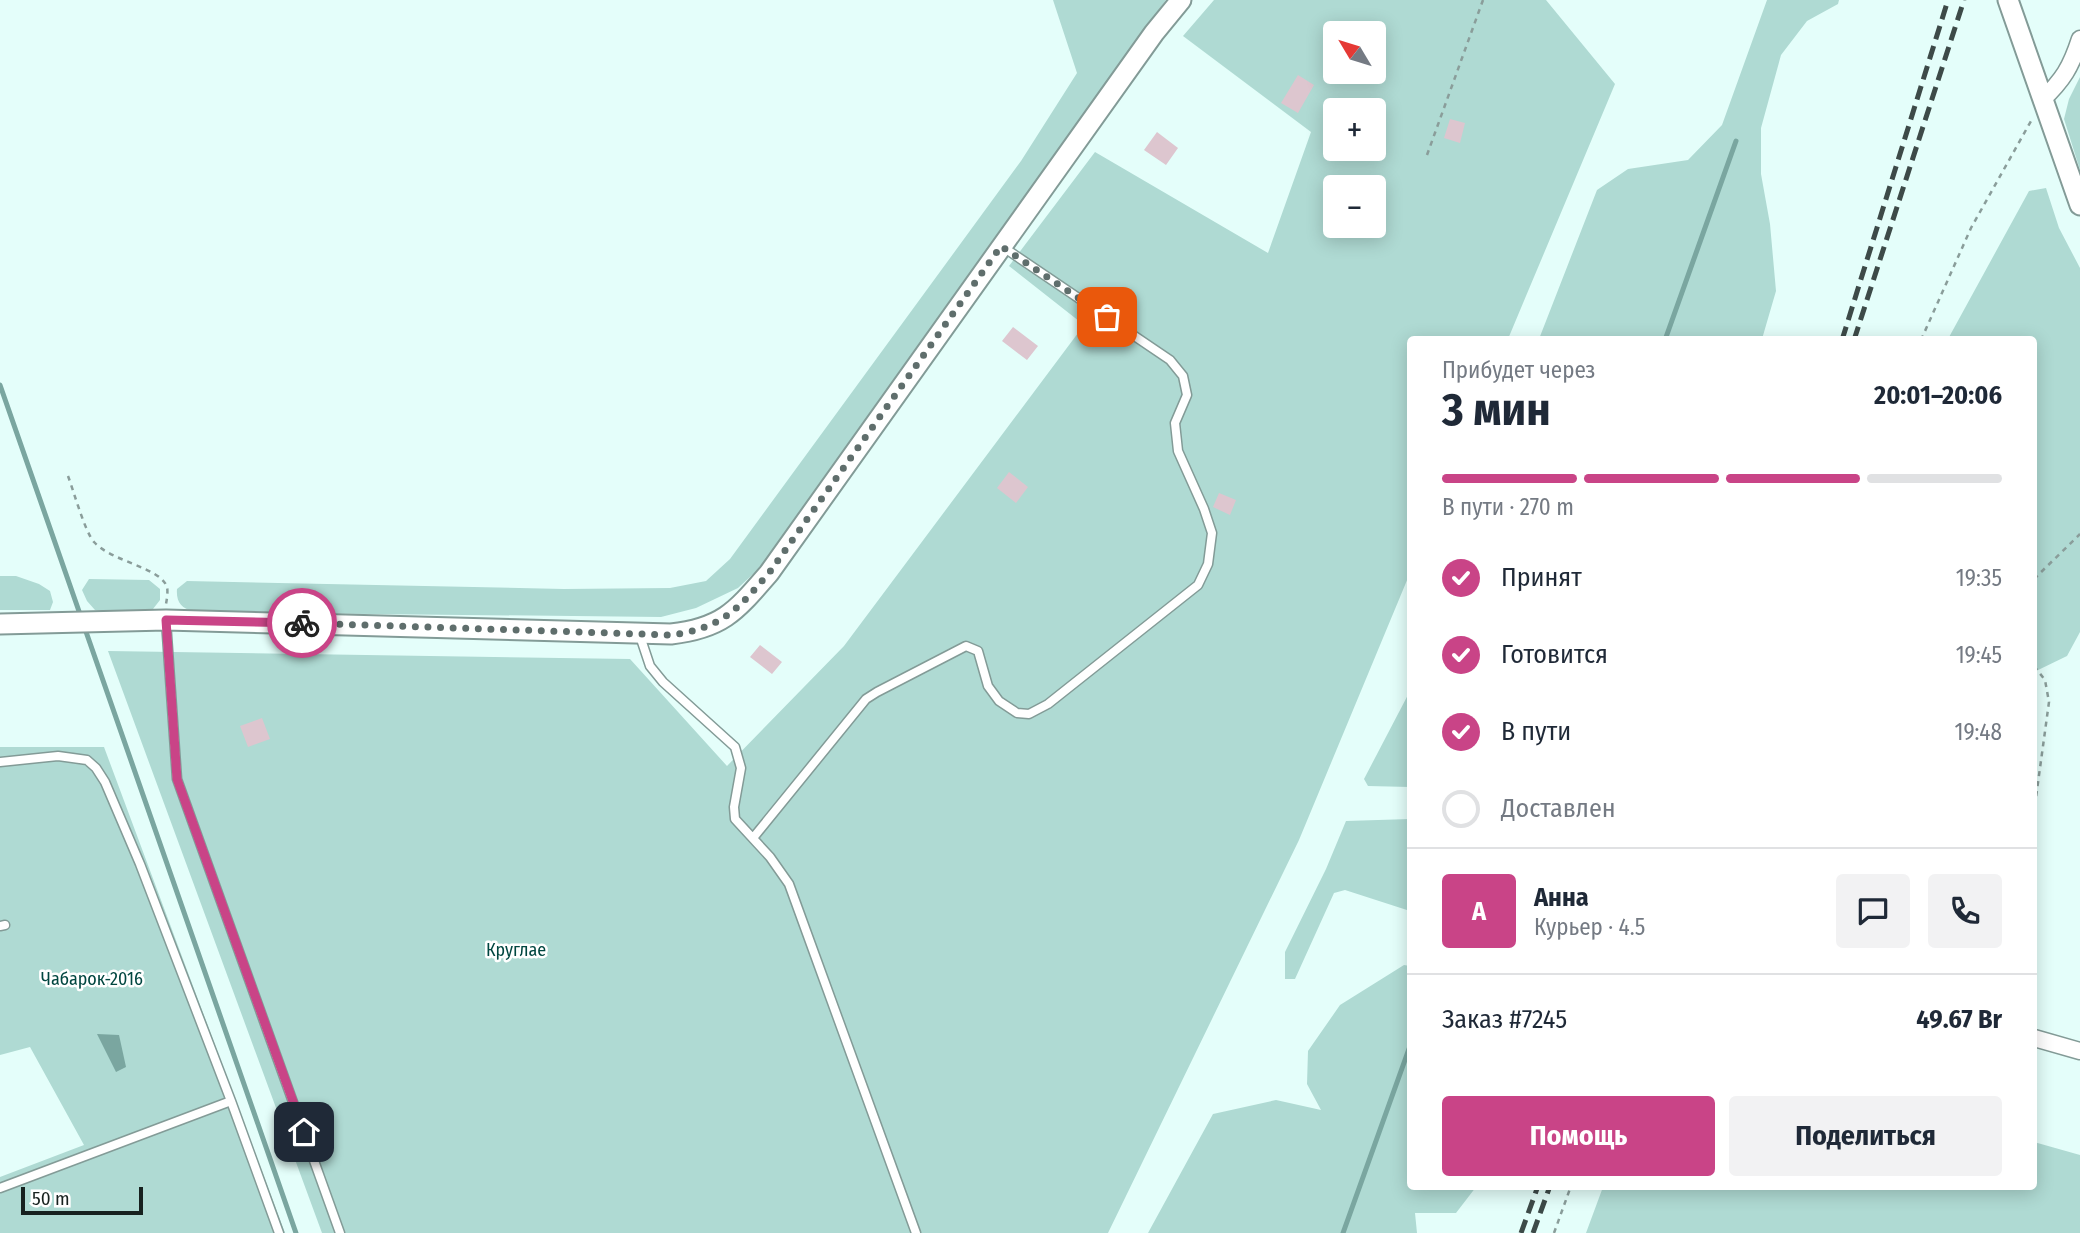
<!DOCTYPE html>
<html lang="ru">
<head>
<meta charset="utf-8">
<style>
	body { margin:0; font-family:"Fira Sans Condensed",sans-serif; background:#f2f2f3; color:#1f2937; height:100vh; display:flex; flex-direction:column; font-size:26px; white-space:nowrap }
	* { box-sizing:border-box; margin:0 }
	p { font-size:23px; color:#747a83 }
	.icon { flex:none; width:38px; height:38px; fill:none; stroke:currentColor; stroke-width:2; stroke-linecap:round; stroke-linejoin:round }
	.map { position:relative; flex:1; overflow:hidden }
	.side { position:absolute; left:1407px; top:336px; width:630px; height:854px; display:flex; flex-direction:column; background:#fff; border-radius:7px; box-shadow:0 4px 18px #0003 }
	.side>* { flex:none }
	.needle { width:46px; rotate:308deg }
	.controls { position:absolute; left:1323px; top:21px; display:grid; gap:14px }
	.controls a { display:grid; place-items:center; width:63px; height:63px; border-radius:7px; background:#fff; box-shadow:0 4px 18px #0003; font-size:35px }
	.scale { position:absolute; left:21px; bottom:18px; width:122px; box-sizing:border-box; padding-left:7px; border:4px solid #17211f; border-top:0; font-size:19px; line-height:24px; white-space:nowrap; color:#17211f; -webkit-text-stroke:5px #fff; paint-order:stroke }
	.pin { position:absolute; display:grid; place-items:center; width:60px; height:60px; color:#fff; margin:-30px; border-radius:14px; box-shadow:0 4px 10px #0006 }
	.courier { position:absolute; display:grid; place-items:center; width:70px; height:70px; margin:-35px; border:5px solid #c94487; border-radius:50%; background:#fff; color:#222; box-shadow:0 2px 9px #0007 }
	.overview em { font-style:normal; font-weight:700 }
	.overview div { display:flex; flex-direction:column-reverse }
	.overview { display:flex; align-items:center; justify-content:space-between; height:119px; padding:0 35px }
	h1 { font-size:46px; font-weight:700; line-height:52px }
	.bar { display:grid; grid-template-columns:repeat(4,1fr); gap:10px 7px; align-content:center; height:84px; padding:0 35px }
	.bar i { height:9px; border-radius:5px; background:#e0e1e3 }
	.bar .on { background:#c94487 }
	.bar p { grid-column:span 4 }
	.line { display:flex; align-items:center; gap:18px; padding:0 35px; border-top:2px solid #e0e1e3 }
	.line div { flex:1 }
	.round { display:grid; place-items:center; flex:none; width:74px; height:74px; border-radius:7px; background:#f2f2f3 }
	ol { padding:0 35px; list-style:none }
	li { display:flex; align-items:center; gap:21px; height:77px }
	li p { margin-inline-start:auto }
	li .icon { padding:7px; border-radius:50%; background:#c94487; color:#fff; stroke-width:4 }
	li:last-child { color:#747a83 }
	li i { width:38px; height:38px; border:4px solid #e0e1e3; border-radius:50% }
	.primary-button { display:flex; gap:14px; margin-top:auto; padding:14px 35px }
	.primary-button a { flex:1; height:80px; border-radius:7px; background:#c94487; color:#fff; font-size:28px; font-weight:700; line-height:80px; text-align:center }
	.primary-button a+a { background:#f2f2f3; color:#1f2937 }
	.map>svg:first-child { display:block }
</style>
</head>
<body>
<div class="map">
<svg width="2080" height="1233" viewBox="0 0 2080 1233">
	<rect width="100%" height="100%" fill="#e4fefa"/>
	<path fill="#afdad3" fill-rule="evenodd" d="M1053,0H1166L1014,211L764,564L738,588L696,608L661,617L194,612C181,608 176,602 177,589L187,581L564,589L670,588L706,581L730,559L1021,161L1077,73Z
		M1214,0H1546L1615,84L1508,339L1410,340V573L1299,840L1108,1233H322L108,651L630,659L727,766L844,646L1084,325L1009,266L1095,152L1268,253L1311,132L1183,36ZM1335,33H1374V72H1335ZM1335,110H1374V149H1335ZM1335,187H1374V226H1335Z
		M1767,0H1839L1838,4L1807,21L1781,55L1761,128V174L1770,224L1776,291L1762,339H1539L1597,190L1628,169L1688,160L1722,125Z
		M2080,77V170L2064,119L2069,99Z
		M2046,188L2059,228L2080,268V632L2067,656L2034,672V340L1948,339L2029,191Z
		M16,576L39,584L50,591L53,602L50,610H0V576Z
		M89,579L149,580L160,589V600L153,609L114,613L95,610L87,601L82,590Z
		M1410,691V787L1368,786L1364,779Z
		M0,747H104L285,1233H0V1177L84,1145L30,1047L0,1055Z
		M1410,819V911L1345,890L1334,893L1295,979H1285V952L1326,869L1346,821Z
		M1404,965L1410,966V1186L1476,1187L1456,1213H1415L1417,1233H1148L1213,1114L1276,1100L1321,1110L1307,1084L1308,1051L1340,1005Z
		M2034,1142L2080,1155V1233H1586L1603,1187L2034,1186Z"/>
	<path fill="#7aa6a0" d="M97,1034L119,1035L126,1067L116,1072Z"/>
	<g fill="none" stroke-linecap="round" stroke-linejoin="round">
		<path stroke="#7aa6a0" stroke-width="5" d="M1665,340L1736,141
			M0,385L81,617
			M84,626L296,1233
			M1343,1233L1410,1046"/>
	</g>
	<path fill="#ddc6cf" d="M1298,75L1314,85L1298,113L1281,103Z
		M1450,119L1465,123L1460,143L1444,138Z
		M1157,132L1178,148L1166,165L1144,150Z
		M1013,327L1038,346L1027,360L1002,341Z
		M1009,472L1028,487L1016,503L997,488Z
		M1219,493L1236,500L1230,515L1213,507Z
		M760,645L782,662L772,674L750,657Z
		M262,718L270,739L248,747L240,726Z"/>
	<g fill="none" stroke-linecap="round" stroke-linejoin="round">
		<defs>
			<path id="service" d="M166,621L177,779L340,1233
				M639,633L650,666L663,682L735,747L741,768L734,807L735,819L770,857L789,884L916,1233
				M0,762L58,756L87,760L96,768L105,782L140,864L231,1101L279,1233
				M753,838L866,699L877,692L966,646L978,651L988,686L999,701L1017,713L1029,714L1048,704L1198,585L1208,564L1212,533L1204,509L1178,451L1175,423L1187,395L1183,376L1170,360L1003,247
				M0,926L5,925
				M0,1188L231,1101"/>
			<path id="minor" d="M2042,100C2063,80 2071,67 2080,39
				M2034,1038L2080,1051"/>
			<path id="tertiary" d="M2008,0L2080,205
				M0,624L166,620L671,634C723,628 736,611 769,573L1154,33L1181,0"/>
		</defs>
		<use href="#service" stroke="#839b97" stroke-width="11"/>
		<use href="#minor" stroke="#839b97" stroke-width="19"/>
		<use href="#tertiary" stroke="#839b97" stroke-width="23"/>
		<path stroke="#8a9d9a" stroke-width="2.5" stroke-dasharray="5 5" stroke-linecap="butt" d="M1427,155L1483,0
			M1921,340L1971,228L2031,121
			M68,476C74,492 85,532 94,542C112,562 160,567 167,587C168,591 167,599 166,604
			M2034,579L2080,534
			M2034,666L2045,680L2049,702L2034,812
			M1554,1233L1571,1186"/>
		<use href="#service" stroke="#fff" stroke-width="8"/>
		<use href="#minor" stroke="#fff" stroke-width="16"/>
		<use href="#tertiary" stroke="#fff" stroke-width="19"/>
		<path stroke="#3d4a48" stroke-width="5" stroke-dasharray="14 7" stroke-linecap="butt" d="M1842,340L1948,0
			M1854,340L1964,0
			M1521,1233L1538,1186
			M1533,1233L1550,1186"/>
	</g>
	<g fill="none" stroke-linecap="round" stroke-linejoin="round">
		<path stroke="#5f6e6c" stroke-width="7" stroke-dasharray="0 12.6" d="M302,623L671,635C722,628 736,611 769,573L1001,246L1107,317"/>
		<path stroke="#c94487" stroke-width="9" d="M302,623L166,620L177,779L304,1132"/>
	</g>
	<g text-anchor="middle" stroke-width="5" stroke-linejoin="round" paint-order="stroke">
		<g font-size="18" fill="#004640" stroke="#fff">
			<text x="516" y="956">Круглае</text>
			<text x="92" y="985">Чабарок-2016</text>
		</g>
	</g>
</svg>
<div class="controls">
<a><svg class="needle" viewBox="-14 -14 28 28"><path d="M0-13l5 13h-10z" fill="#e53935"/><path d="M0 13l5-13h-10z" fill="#747a83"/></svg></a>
<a>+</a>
<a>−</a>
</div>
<div class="scale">50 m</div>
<div class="pin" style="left:1107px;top:317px;background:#ea580c"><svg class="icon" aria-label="bag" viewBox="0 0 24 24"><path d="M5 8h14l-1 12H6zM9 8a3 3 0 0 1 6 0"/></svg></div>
<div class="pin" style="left:304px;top:1132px;background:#1f2937"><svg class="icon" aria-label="home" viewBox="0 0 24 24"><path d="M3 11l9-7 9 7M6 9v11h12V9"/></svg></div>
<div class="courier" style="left:302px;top:623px"><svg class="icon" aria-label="bike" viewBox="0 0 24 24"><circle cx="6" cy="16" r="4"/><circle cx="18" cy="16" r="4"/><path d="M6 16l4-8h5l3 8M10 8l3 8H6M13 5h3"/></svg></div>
<section class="side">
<div class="overview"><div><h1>3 мин</h1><p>Прибудет через</p></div><em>20:01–20:06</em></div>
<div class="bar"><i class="on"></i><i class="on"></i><i class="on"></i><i></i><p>В пути · 270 m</p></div>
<ol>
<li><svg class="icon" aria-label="check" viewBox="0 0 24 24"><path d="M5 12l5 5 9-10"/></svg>Принят<p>19:35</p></li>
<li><svg class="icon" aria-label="check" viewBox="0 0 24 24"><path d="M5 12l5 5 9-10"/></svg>Готовится<p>19:45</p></li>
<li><svg class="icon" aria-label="check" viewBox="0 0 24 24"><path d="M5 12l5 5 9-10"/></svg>В пути<p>19:48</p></li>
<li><i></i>Доставлен</li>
</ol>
<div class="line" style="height:126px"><b class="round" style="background:#c94487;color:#fff">А</b><div><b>Анна</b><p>Курьер · 4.5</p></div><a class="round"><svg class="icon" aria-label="chat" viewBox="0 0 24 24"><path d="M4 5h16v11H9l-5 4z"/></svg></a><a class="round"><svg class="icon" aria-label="phone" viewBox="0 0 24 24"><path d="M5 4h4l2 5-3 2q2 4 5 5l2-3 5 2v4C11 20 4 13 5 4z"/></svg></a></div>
<div class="line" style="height:91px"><div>Заказ #7245</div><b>49.67 Br</b></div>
<div class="primary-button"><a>Помощь</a><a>Поделиться</a></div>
</section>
</div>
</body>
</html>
